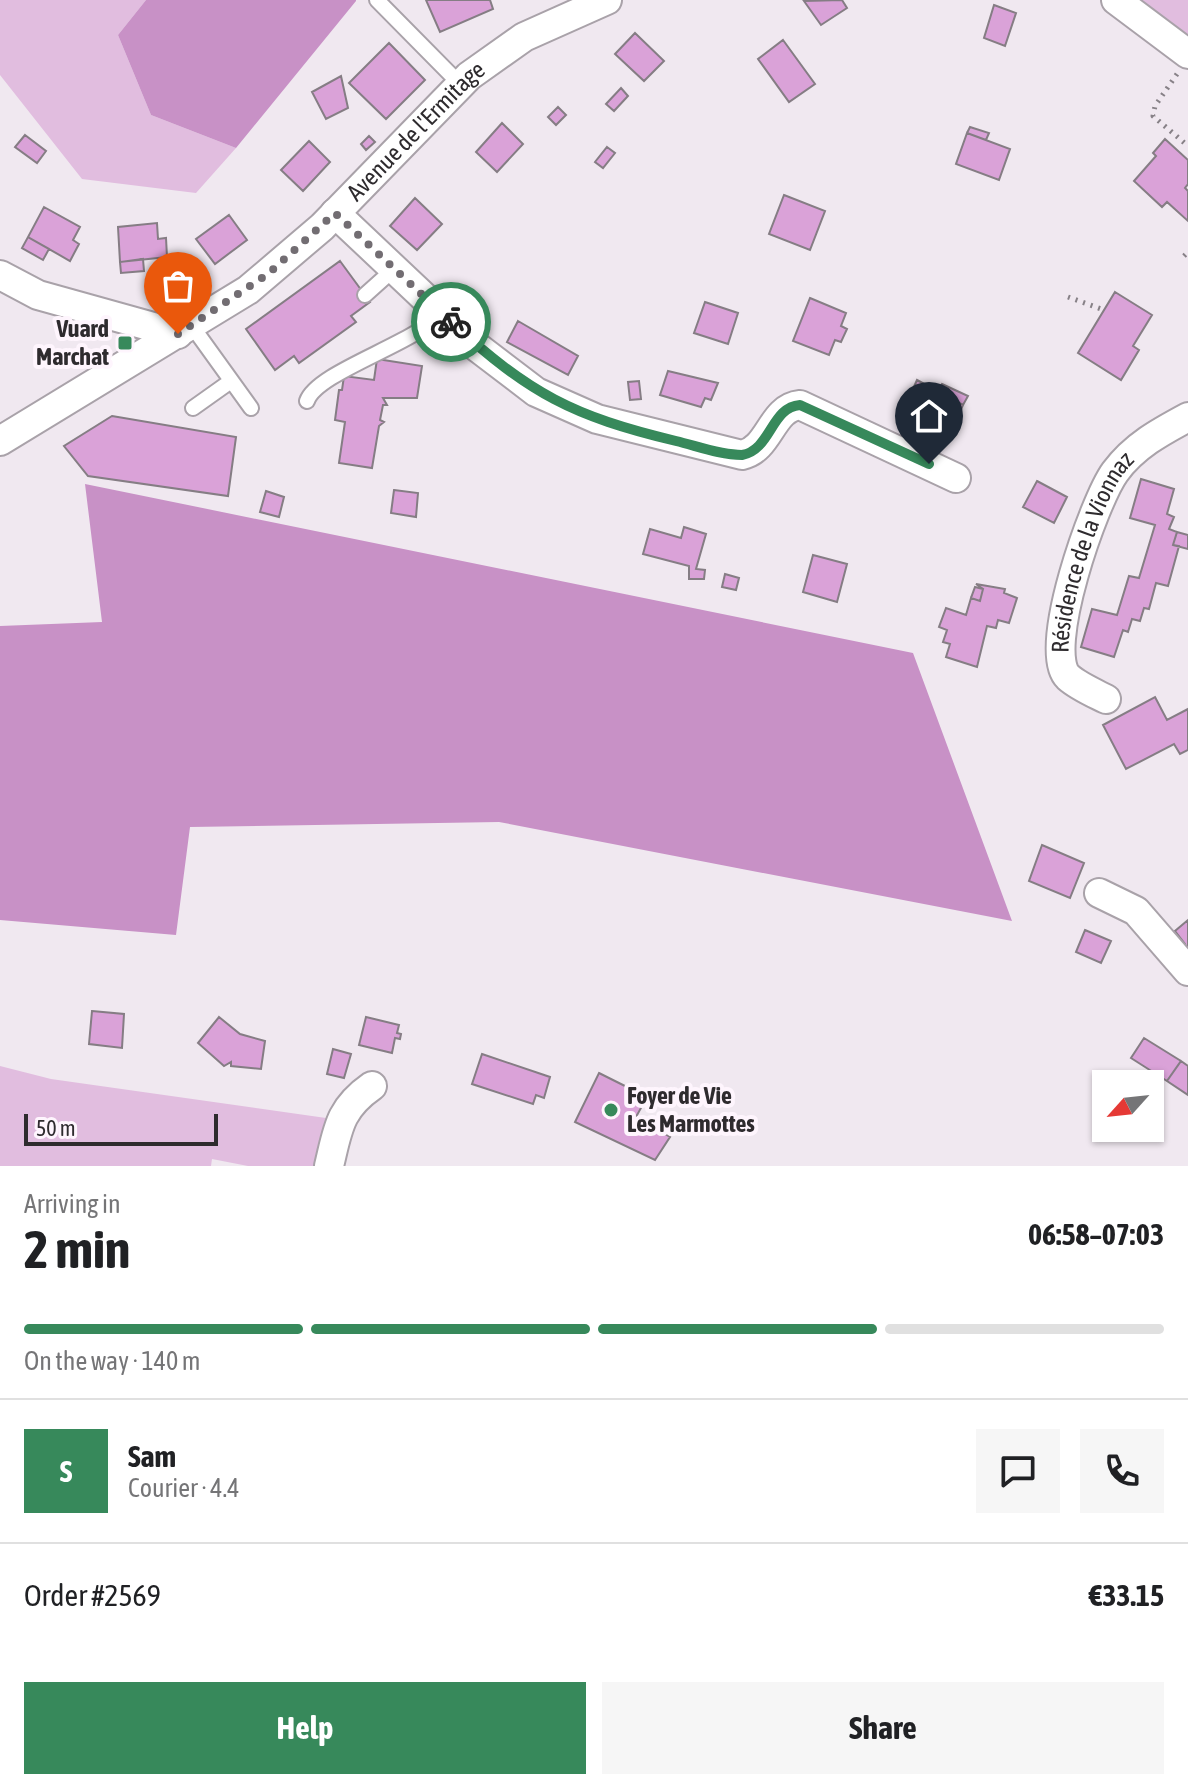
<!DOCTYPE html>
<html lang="en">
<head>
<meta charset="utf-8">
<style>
	body { margin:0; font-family:"Asap Condensed",sans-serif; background:#f6f6f6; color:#202124; height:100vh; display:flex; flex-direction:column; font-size:30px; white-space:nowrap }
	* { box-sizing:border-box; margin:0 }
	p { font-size:26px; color:#757577 }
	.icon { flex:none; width:44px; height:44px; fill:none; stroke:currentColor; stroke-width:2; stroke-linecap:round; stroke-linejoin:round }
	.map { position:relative; height:1166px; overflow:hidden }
	.panel { display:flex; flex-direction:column; background:#fff; flex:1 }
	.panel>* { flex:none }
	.needle { width:52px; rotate:243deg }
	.tools { position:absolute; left:1092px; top:1070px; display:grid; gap:16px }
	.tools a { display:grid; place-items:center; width:72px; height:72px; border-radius:0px; background:#fff; box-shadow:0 2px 6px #0004; font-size:40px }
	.scale { position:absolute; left:24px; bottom:20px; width:194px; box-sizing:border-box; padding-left:8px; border:4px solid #2e2b2e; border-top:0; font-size:22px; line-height:28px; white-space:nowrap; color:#2e2b2e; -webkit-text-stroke:6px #fef5fd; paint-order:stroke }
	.pin { position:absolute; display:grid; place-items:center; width:68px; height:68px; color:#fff; margin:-82px -34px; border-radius:50% 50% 50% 0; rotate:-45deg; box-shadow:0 0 8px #0007 }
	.pin .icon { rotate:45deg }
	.courier { position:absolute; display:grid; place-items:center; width:80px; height:80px; margin:-40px; border:6px solid #37895b; border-radius:50%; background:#fff; color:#222; box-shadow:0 2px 10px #0007 }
	.head em { font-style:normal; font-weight:700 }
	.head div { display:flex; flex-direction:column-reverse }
	.head { display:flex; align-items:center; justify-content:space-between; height:136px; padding:0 24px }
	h1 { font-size:52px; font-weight:700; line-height:60px }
	.bar { display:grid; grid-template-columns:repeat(4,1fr); gap:12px 8px; align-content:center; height:96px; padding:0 24px }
	.bar i { height:10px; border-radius:6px; background:#e0e0e0 }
	.bar .current { background:#37895b }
	.bar p { grid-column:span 4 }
	.line { display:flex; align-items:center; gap:20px; padding:0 24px; border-top:2px solid #e0e0e0 }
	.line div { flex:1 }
	.round { display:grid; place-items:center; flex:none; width:84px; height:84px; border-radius:0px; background:#f6f6f6 }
	.primary-button { display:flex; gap:16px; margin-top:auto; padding:16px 24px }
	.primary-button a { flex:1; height:92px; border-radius:0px; background:#37895b; color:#fff; font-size:32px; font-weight:700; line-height:92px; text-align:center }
	.primary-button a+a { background:#f6f6f6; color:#202124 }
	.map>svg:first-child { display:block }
</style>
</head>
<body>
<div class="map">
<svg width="1188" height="1166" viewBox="0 0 1188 1166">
	<rect width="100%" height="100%" fill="#f0e8f0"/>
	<path fill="#e1bddf" d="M0,0H146L118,35L151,115L236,148L196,193L82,179L0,75Z
		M1128,0H1188V38Z
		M0,1066L51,1079L326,1118L315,1166H248L212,1159L211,1166H0Z"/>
	<path fill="#c891c6" d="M146,0H356V1L236,148L151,115L118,35Z
		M85,484L913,653L1012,921L499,822L190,827L176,935L0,920V626L102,622Z"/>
	<path fill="#daa2d8" stroke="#857d84" stroke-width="2" d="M426,0H490L493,9L440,32Z
		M842,0L847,8L821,25L804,1Z
		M994,5L1016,13L1005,46L984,38Z
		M635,33L664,61L644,81L615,54Z
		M783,40L815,84L789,102L758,59Z
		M389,43L425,80L386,119L349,83Z
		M341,76L348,108L326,119L312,92Z
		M621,88L628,96L614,111L606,104Z
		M558,107L566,115L556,125L548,117Z
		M502,123L523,144L497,172L476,152Z
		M970,127L989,133L986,140L967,133Z
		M967,133L1010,149L999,180L956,164Z
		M25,135L46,151L37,163L15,147Z
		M369,136L375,142L366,150L361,144Z
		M1165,139L1188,160V184L1185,188L1188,191V221L1167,202L1162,207L1134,181L1156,156L1153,153Z
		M309,141L330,162L303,191L281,170Z
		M607,147L615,153L603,168L595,162Z
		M784,195L825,211L810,250L769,234Z
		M415,198L442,224L417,250L390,226Z
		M44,207L80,227L73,240L79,244L70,261L28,237Z
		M229,215L247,240L215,264L196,239Z
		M157,223L158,239L166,238L167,257L120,262L118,227Z
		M28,237L49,249L43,260L22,248Z
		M143,259L144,271L121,273L120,262Z
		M340,261L370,302L351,316L356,322L299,363L294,356L275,370L246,329Z
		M1115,292L1152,315L1133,346L1139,350L1121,380L1078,353Z
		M810,298L846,313L841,326L847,329L841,342L835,340L829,355L793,341Z
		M705,302L738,313L728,344L694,333Z
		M518,321L578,356L568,375L507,342Z
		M377,359L422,366L417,398H383L387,405H383L380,420L384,422L379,426L372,468L339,463L345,422L335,420L339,390H342L344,376L374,380Z
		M668,371L718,383L711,400L705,398L701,407L660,395Z
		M917,380L963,405L949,437L903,411Z
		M639,381L641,399L630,400L628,382Z
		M942,384L968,396L963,405L944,397L939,390Z
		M112,416L236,437L228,496L88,476L64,446Z
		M1141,479L1174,489L1167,514L1174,517L1169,529L1177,532L1173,545L1179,546L1168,586L1156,583L1149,609L1144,608L1140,621L1132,619L1128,632L1123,630L1114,657L1081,647L1092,609L1117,615L1129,576L1139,578L1155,525L1130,518Z
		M1037,481L1067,497L1054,523L1023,507Z
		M394,490L418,493L416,517L391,513Z
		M266,491L284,497L279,517L260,512Z
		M684,527L706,534L696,569L705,570L704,579H689V566L643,554L650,529L681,538Z
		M1177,532L1188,535V549L1173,545Z
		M813,555L847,564L837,602L803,592Z
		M725,574L739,578L736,590L722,587Z
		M976,584L1005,589L1004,593L1017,598L1009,623L998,620L996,628L987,626L977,667L946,657L950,644L943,642L947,630L939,627L946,608L966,615L971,598L980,601L983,589Z
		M975,587L983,589L980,601L971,598Z
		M1155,697L1167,720L1188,709V750L1180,754L1174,744L1126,769L1103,725Z
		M1042,845L1084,863L1070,898L1029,881Z
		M1188,920V962L1178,949L1185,944L1175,931Z
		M1085,930L1111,941L1101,963L1076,952Z
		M92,1011L124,1014L122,1048L89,1044Z
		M219,1017L240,1034L265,1041L261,1069L231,1066V1062L224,1066L198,1043Z
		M366,1017L399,1025L397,1033L401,1034L400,1039L395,1038L392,1053L359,1045Z
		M1144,1038L1181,1061L1167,1081L1131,1058Z
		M333,1049L351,1054L344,1078L327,1074Z
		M482,1054L550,1077L544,1098L536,1095L533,1104L472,1084Z
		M1181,1061L1188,1066V1095L1167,1081Z
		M599,1073L647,1097L631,1126L639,1130L648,1124L670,1137L655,1160L575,1122Z"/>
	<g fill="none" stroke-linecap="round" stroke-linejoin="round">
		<defs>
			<path id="service" d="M377,0L460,84
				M365,295L394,269
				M192,326L251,408
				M307,401C317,372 414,344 441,314
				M193,408L231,381"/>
			<g id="minor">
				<path d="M1116,0L1188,54"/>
				<path d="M335,213L477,347L536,392L597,419L742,455C770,449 771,408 800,405L956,478"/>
				<path d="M0,275L38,295L178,334"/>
				<path id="s1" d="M0,441L248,290L322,227L469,76L524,37L607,0"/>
				<path id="s2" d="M1106,699C1094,693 1078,686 1068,677C1041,651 1094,501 1115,472C1134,446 1160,432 1188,417"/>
				<path d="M1099,893L1136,911L1188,971"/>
				<path d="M329,1166C338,1129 339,1109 372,1086"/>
			</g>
		</defs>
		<use href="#service" stroke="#a9a2a9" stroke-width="18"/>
		<use href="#minor" stroke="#a9a2a9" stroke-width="32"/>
		<path stroke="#878187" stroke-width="5" stroke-dasharray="2 6" stroke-linecap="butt" d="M1177,74L1155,106L1153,116L1188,146
			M1184,256L1188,252
			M1068,297L1104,310"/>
		<use href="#service" stroke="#fff" stroke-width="14"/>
		<use href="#minor" stroke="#fff" stroke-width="28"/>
	</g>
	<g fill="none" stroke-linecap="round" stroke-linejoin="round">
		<path stroke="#726d72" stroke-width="8" stroke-dasharray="0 14.4" d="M178,334L268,274L335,213L451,322"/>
		<path stroke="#37895b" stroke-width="10" d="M451,322C530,394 572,416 676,441C697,446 720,455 742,455C771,450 771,407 800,405L929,464"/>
	</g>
	<g fill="#37895b" stroke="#fef5fd" stroke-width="3">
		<rect x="117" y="335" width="16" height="16" rx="4"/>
		<circle cx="611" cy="1110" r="8"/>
	</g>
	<g text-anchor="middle" stroke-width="8" stroke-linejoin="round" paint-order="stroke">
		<g font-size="24" fill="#2e2b2e" stroke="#fef5fd">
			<text dy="8" stroke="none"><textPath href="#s1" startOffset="522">Avenue de l'Ermitage</textPath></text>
			<text dy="8" stroke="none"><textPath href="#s2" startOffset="176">Résidence de la Vionnaz</textPath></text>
		</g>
		<g font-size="24" font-weight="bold" fill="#2e2b2e" stroke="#fef5fd" text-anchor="end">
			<text x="109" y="337">Vuard<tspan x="109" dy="28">Marchat</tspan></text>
			<text x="627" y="1104" text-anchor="start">Foyer de Vie<tspan x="627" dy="28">Les Marmottes</tspan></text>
		</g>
	</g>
</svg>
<div class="tools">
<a><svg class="needle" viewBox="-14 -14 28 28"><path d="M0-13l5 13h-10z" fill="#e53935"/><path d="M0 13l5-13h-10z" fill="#757577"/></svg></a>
</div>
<div class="scale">50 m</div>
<div class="pin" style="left:178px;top:334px;background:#ea580c"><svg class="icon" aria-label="bag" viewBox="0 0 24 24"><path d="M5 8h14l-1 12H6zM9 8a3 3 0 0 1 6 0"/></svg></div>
<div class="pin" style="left:929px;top:464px;background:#1f2937"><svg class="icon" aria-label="home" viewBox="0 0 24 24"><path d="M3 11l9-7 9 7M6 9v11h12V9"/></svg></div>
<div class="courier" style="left:451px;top:322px"><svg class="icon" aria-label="bike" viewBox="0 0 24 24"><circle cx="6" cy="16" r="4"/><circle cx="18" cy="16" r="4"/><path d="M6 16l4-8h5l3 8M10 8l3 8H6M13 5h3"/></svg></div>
</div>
<section class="panel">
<div class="head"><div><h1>2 min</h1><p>Arriving in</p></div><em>06:58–07:03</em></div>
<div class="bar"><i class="current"></i><i class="current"></i><i class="current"></i><i></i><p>On the way · 140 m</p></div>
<div class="line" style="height:144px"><b class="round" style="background:#37895b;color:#fff">S</b><div><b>Sam</b><p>Courier · 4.4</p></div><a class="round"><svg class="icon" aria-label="chat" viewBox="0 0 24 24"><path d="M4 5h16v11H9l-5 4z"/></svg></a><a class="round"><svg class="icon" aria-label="phone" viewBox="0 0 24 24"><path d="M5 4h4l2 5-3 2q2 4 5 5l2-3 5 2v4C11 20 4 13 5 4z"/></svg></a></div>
<div class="line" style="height:104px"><div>Order #2569</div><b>€33.15</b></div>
<div class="primary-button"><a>Help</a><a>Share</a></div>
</section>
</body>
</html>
